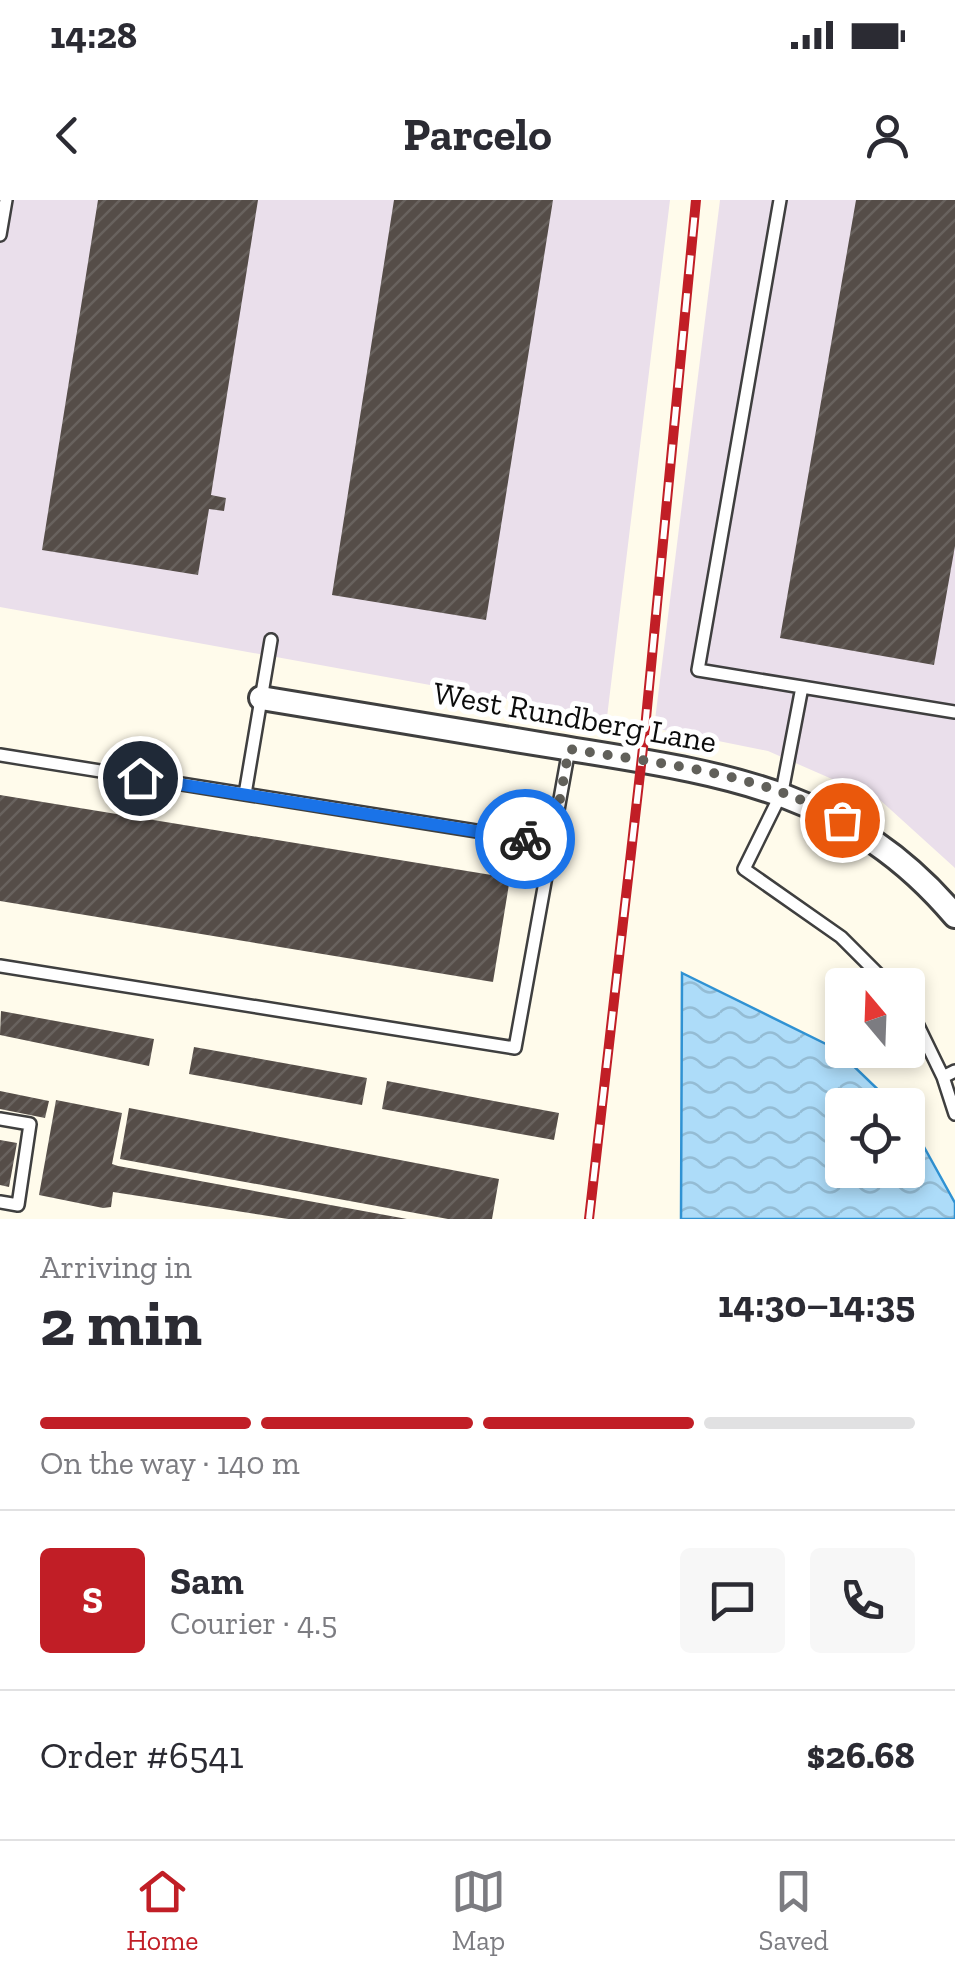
<!DOCTYPE html>
<html lang="en">
<head>
<meta charset="utf-8">
<style>
	body { margin:0; font-family:"Zilla Slab",serif; background:#f7f7f7; color:#2b2b33; height:100vh; display:flex; flex-direction:column; font-size:38px; white-space:nowrap }
	* { box-sizing:border-box; margin:0 }
	p { font-size:32px; color:#7c7c81 }
	.icon { flex:none; width:55px; height:55px; fill:none; stroke:currentColor; stroke-width:2; stroke-linecap:round; stroke-linejoin:round }
	.map { position:relative; height:1019px; overflow:hidden }
	.drawer { display:flex; flex-direction:column; background:#fff; flex:1 }
	.drawer>* { flex:none }
	.needle { width:65px; rotate:341deg }
	.tools { position:absolute; left:825px; top:768px; display:grid; gap:20px }
	.tools a { display:grid; place-items:center; width:100px; height:100px; border-radius:10px; background:#fff; box-shadow:0 5px 15px #0003; font-size:50px }
	.pin { position:absolute; display:grid; place-items:center; width:85px; height:85px; color:#fff; margin:-42px; border:5px solid #fff; border-radius:50%; box-shadow:0 2px 10px #0007 }
	.courier { position:absolute; display:grid; place-items:center; width:100px; height:100px; margin:-50px; border:8px solid #1a73e8; border-radius:50%; background:#fff; color:#222; box-shadow:0 2px 12px #0007 }
	.head em { font-style:normal; font-weight:800 }
	.head div { display:flex; flex-direction:column-reverse }
	.head { display:flex; align-items:center; justify-content:space-between; height:170px; padding:0 40px }
	h1 { font-size:65px; font-weight:800; line-height:75px }
	.bar { display:grid; grid-template-columns:repeat(4,1fr); gap:15px 10px; align-content:center; height:120px; padding:0 40px }
	.bar i { height:12px; border-radius:8px; background:#e1e1e2 }
	.bar .active { background:#c11e26 }
	.bar p { grid-column:span 4 }
	.line { display:flex; align-items:center; gap:25px; padding:0 40px; border-top:2px solid #e1e1e2 }
	.line div { flex:1 }
	.round { display:grid; place-items:center; flex:none; width:105px; height:105px; border-radius:10px; background:#f7f7f7 }
	.status { display:flex; justify-content:space-between; align-items:center; height:70px; padding:0 50px; background:#fff; direction:ltr }
	.status svg { height:28px; fill:currentColor }
	header { display:flex; justify-content:space-between; align-items:center; height:130px; padding:0 40px; background:#fff; font-size:45px; font-weight:800 }
	.dock { display:flex; justify-content:space-around; align-items:center; height:140px; border-top:2px solid #e1e1e2; background:#fff; font-size:28px; color:#7c7c81 }
	.dock a { display:grid; justify-items:center; gap:5px }
	.dock .active { color:#c11e26 }
	.map>svg:first-child { display:block }
</style>
</head>
<body>
<div class="status"><b>14:28</b><svg viewBox="0 0 49 12"><path d="M0 12V9h3v3zM5 12V6h3v6zM10 12V3h3v9zM15 12V0h3v12zM26 1h20v11H26zM47 4h2v5h-2z"/></svg></div>
<header><svg class="icon" aria-label="back" viewBox="0 0 24 24"><path d="M15 5l-7 7 7 7"/></svg>Parcelo<svg class="icon" aria-label="person" viewBox="0 0 24 24"><circle cx="12" cy="8" r="4"/><path d="M4 21q1-7 8-7t8 7"/></svg></header>
<div class="map">
<svg width="955" height="1019" viewBox="0 0 955 1019">
	<defs>
		<pattern id="water-waves" width="16" height="10" patternUnits="userSpaceOnUse" patternTransform="scale(2.5)"><rect width="16" height="10" fill="#addcf9"/><path d="M0 5q4-4 8 0t8 0" fill="none" stroke="#94bcd4"/></pattern>
		<pattern id="building-hatch" width="6" height="6" patternUnits="userSpaceOnUse" patternTransform="scale(2.5)"><rect width="6" height="6" fill="#554d48"/><path d="M-1 1l2-2M0 6l6-6M5 7l2-2" fill="none" stroke="#68625e"/></pattern>
	</defs>
	<rect width="100%" height="100%" fill="#fffbeb"/>
	<path fill="#eadfeb" d="M0,0H670L607,517L0,407Z
		M720,0H955V668L880,600L768,551L654,528Z"/>
	<path fill="url(#water-waves)" stroke="#3092d3" stroke-width="2.5" d="M682,773L836,849L894,905H842V970H908V918L955,1003V1019H681Z"/>
	<path fill="url(#building-hatch)" d="M98,0H258L211,295L226,298L224,311L209,309L198,375L42,350Z
		M394,0H553L486,420L332,395Z
		M856,0H955V346L934,465L780,438Z
		M0,595L510,678L493,782L0,701Z
		M1,811L154,839L149,866L0,835Z
		M194,847L367,878L362,905L189,874Z
		M387,881L559,913L554,940L382,909Z
		M0,891L49,901L45,918L0,909Z
		M56,900L122,913L112,964L118,966L407,1019H288L113,992L111,1007L103,1008L39,995Z
		M129,908L499,979L492,1019H448L120,959Z
		M0,940L17,943L9,987L0,985Z"/>
	<g fill="none" stroke-linecap="round" stroke-linejoin="round">
		<defs>
			<path id="lane" d="M780,0L698,470L802,487L782,592L744,669L841,737L889,785
				M0,35L6,0
				M802,487L955,512
				M0,555L552,643
				M245,594L271,440
				M0,766L515,848L569,549
				M908,805L943,877L955,871
				M943,877L955,914
				M0,919L30,924L18,1005L0,1002"/>
			<path id="street" d="M261,498C356,514 451,529 546,545C707,572 843,583 955,716"/>
		</defs>
		<use href="#lane" stroke="#3f3f3f" stroke-width="16"/>
		<use href="#street" stroke="#3f3f3f" stroke-width="28"/>
		<use href="#lane" stroke="#fff" stroke-width="11"/>
		<use href="#street" stroke="#fff" stroke-width="22"/>
		<defs>
			<path id="rail" d="M589,1019L644,539L696,0"/>
		</defs>
		<use href="#rail" stroke="#c11e26" stroke-width="10"/>
		<use href="#rail" stroke="#fff" stroke-width="6" stroke-dasharray="19" stroke-linecap="butt"/>
	</g>
	<g fill="none" stroke-linecap="round" stroke-linejoin="round">
		<path stroke="#61605a" stroke-width="10" stroke-dasharray="0 18" d="M525,639L552,643L569,549C662,564 759,572 842,620"/>
		<path stroke="#1a73e8" stroke-width="12" d="M140,578L525,639"/>
	</g>
	<g text-anchor="middle" stroke-width="10" stroke-linejoin="round" paint-order="stroke">
		<g font-size="32" fill="#0c0c0c" stroke="#fff">
			<text transform="translate(575 517) rotate(10)" y="11">West Rundberg Lane</text>
		</g>
	</g>
</svg>
<div class="tools">
<a><svg class="needle" viewBox="-14 -14 28 28"><path d="M0-13l5 13h-10z" fill="#e53935"/><path d="M0 13l5-13h-10z" fill="#7c7c81"/></svg></a>
<a><svg class="icon" aria-label="locate" viewBox="0 0 24 24"><circle cx="12" cy="12" r="6"/><path d="M12 2v4M12 18v4M2 12h4M18 12h4"/></svg></a>
</div>
<div class="pin" style="left:842px;top:620px;background:#ea580c"><svg class="icon" aria-label="bag" viewBox="0 0 24 24"><path d="M5 8h14l-1 12H6zM9 8a3 3 0 0 1 6 0"/></svg></div>
<div class="pin" style="left:140px;top:578px;background:#1f2937"><svg class="icon" aria-label="home" viewBox="0 0 24 24"><path d="M3 11l9-7 9 7M6 9v11h12V9"/></svg></div>
<div class="courier" style="left:525px;top:639px"><svg class="icon" aria-label="bike" viewBox="0 0 24 24"><circle cx="6" cy="16" r="4"/><circle cx="18" cy="16" r="4"/><path d="M6 16l4-8h5l3 8M10 8l3 8H6M13 5h3"/></svg></div>
</div>
<section class="drawer">
<div class="head"><div><h1>2 min</h1><p>Arriving in</p></div><em>14:30–14:35</em></div>
<div class="bar"><i class="active"></i><i class="active"></i><i class="active"></i><i></i><p>On the way · 140 m</p></div>
<div class="line" style="height:180px"><b class="round" style="background:#c11e26;color:#fff">S</b><div><b>Sam</b><p>Courier · 4.5</p></div><a class="round"><svg class="icon" aria-label="chat" viewBox="0 0 24 24"><path d="M4 5h16v11H9l-5 4z"/></svg></a><a class="round"><svg class="icon" aria-label="phone" viewBox="0 0 24 24"><path d="M5 4h4l2 5-3 2q2 4 5 5l2-3 5 2v4C11 20 4 13 5 4z"/></svg></a></div>
<div class="line" style="height:130px"><div>Order #6541</div><b>$26.68</b></div>
</section>
<nav class="dock">
<a class="active"><svg class="icon" aria-label="home" viewBox="0 0 24 24"><path d="M3 11l9-7 9 7M6 9v11h12V9"/></svg>Home</a>
<a><svg class="icon" aria-label="map" viewBox="0 0 24 24"><path d="M3 6l6-2 6 2 6-2v14l-6 2-6-2-6 2zM9 4v14M15 6v14"/></svg>Map</a>
<a><svg class="icon" aria-label="saved" viewBox="0 0 24 24"><path d="M7 4h10v16l-5-4-5 4z"/></svg>Saved</a>
</nav>
</body>
</html>
